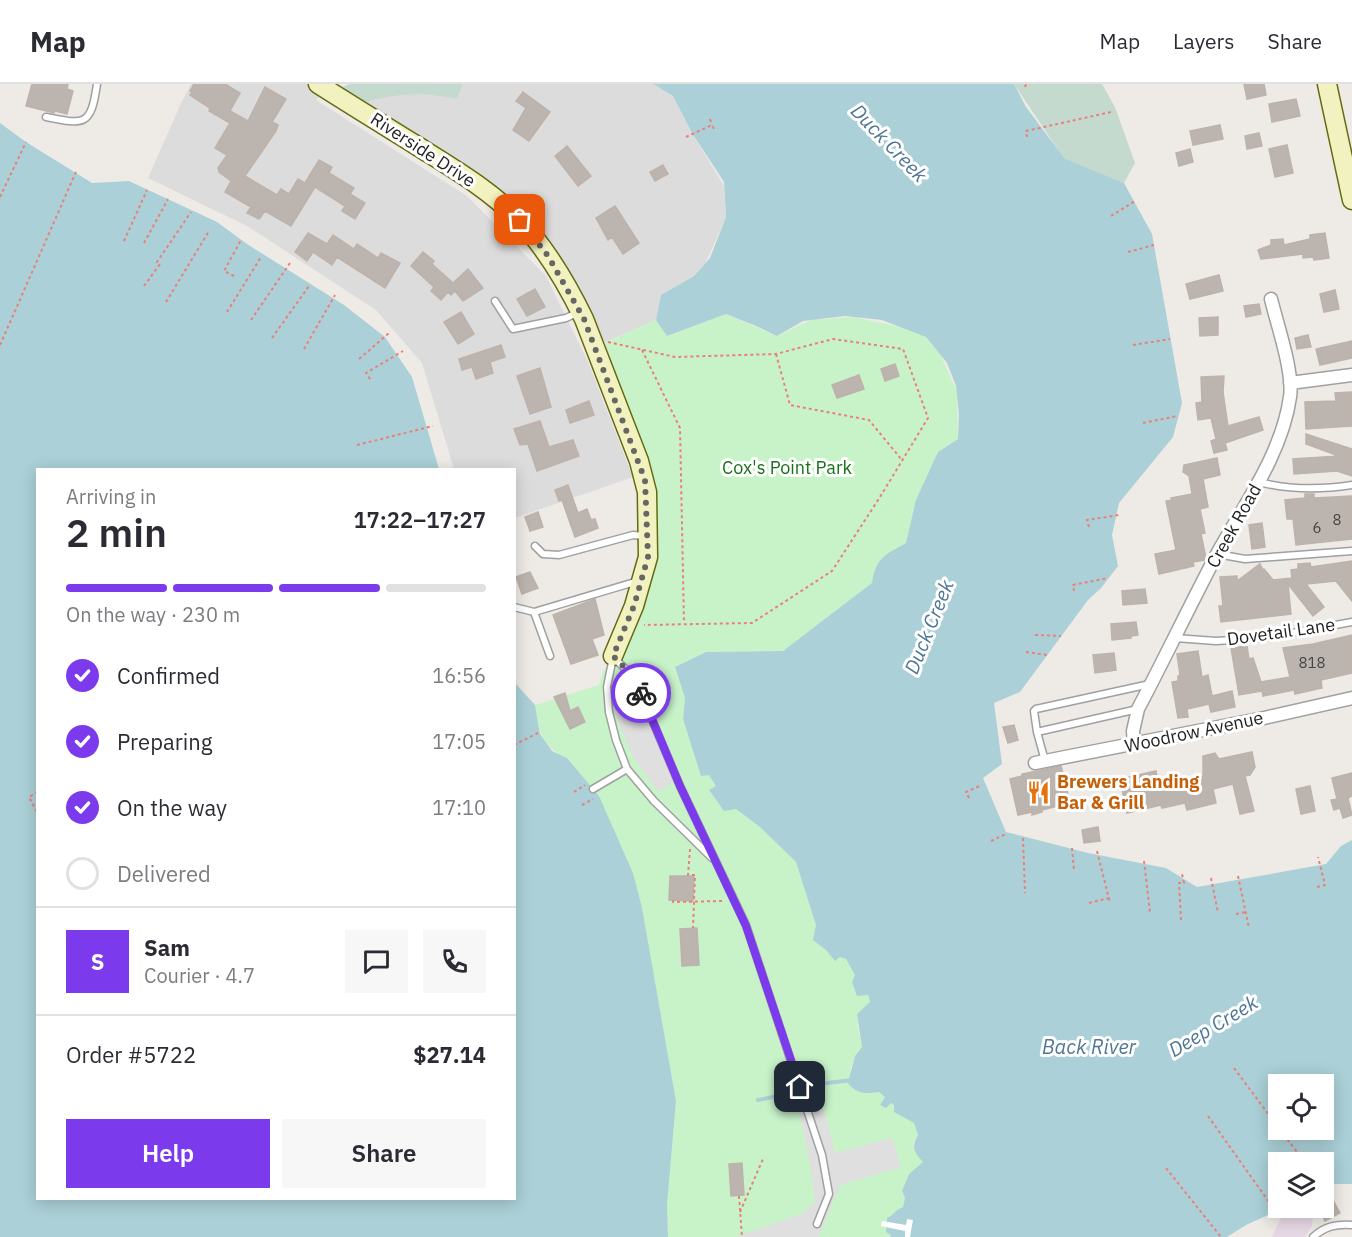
<!DOCTYPE html>
<html lang="en">
<head>
<meta charset="utf-8">
<style>
	body { margin:0; font-family:"IBM Plex Sans",sans-serif; background:#f7f7f7; color:#2b2b33; height:100vh; display:flex; flex-direction:column; font-size:22px; white-space:nowrap }
	* { box-sizing:border-box; margin:0 }
	p { font-size:20px; color:#7c7c81 }
	.icon { flex:none; width:33px; height:33px; fill:none; stroke:currentColor; stroke-width:2; stroke-linecap:round; stroke-linejoin:round }
	.map { position:relative; flex:1; overflow:hidden }
	.side { position:absolute; left:36px; top:384px; width:480px; height:732px; display:flex; flex-direction:column; background:#fff; border-radius:0px; box-shadow:0 3px 15px #0003 }
	.side>* { flex:none }
	.controls { position:absolute; left:1268px; top:990px; display:grid; gap:12px }
	.controls a { display:grid; place-items:center; width:66px; height:66px; border-radius:0px; background:#fff; box-shadow:0 3px 15px #0003; font-size:30px }
	.pin { position:absolute; display:grid; place-items:center; width:51px; height:51px; color:#fff; margin:-26px; border-radius:12px; box-shadow:0 3px 9px #0006 }
	.courier { position:absolute; display:grid; place-items:center; width:60px; height:60px; margin:-30px; border:4px solid #7c3aed; border-radius:50%; background:#fff; color:#222; box-shadow:0 2px 8px #0007 }
	.overview em { font-style:normal; font-weight:600 }
	.overview div { display:flex; flex-direction:column-reverse }
	.overview { display:flex; align-items:center; justify-content:space-between; height:102px; padding:0 30px }
	h1 { font-size:39px; font-weight:600; line-height:45px }
	.bar { display:grid; grid-template-columns:repeat(4,1fr); gap:9px 6px; align-content:center; height:72px; padding:0 30px }
	.bar i { height:8px; border-radius:4px; background:#e1e1e2 }
	.bar .selected { background:#7c3aed }
	.bar p { grid-column:span 4 }
	.line { display:flex; align-items:center; gap:15px; padding:0 30px; border-top:2px solid #e1e1e2 }
	.line div { flex:1 }
	.round { display:grid; place-items:center; flex:none; width:63px; height:63px; border-radius:0px; background:#f7f7f7 }
	ol { padding:0 30px; list-style:none }
	li { display:flex; align-items:center; gap:18px; height:66px }
	li p { margin-inline-start:auto }
	li .icon { padding:6px; border-radius:50%; background:#7c3aed; color:#fff; stroke-width:4 }
	li:last-child { color:#7c7c81 }
	li i { width:33px; height:33px; border:3px solid #e1e1e2; border-radius:50% }
	.action { display:flex; gap:12px; margin-top:auto; padding:12px 30px }
	.action a { flex:1; height:69px; border-radius:0px; background:#7c3aed; color:#fff; font-size:24px; font-weight:600; line-height:69px; text-align:center }
	.action a+a { background:#f7f7f7; color:#2b2b33 }
	header { display:flex; align-items:center; gap:36px; box-sizing:border-box; height:84px; padding:0 30px; background:#fff; border-bottom:2px solid #e1e1e2 }
	header strong { font-size:28px }
	nav { display:flex; gap:33px; margin-inline-start:auto; font-size:21px }
	.map>svg:first-child { display:block }
</style>
</head>
<body>
<header>
<strong>Map</strong>
<nav><a>Map</a><a>Layers</a><a>Share</a></nav>
</header>
<div class="map">
<svg width="1352" height="1153" viewBox="0 0 1352 1153">
	<rect width="100%" height="100%" fill="#eeebe6"/>
	<path fill="#dcdcdc" d="M191,0H331L316,16L467,112L546,192L588,278L633,393L515,434L514,386L454,385L422,279L376,226L247,142L148,94L182,17Z
		M463,0H653L673,12L692,49L724,102L726,133L706,178L694,192L661,211L656,236L606,258L592,254L533,153L359,20L386,12L408,9H431L457,15Z"/>
	<path fill="#e7d8e5" d="M1292,1124H1309L1313,1132L1312,1142L1305,1153H1272L1284,1128Z"/>
	<path fill="#c5dacf" d="M349,0H463L457,15C420,7 396,9 359,20L336,6Z
		M1014,0H1102L1115,23L1135,79L1124,99L1065,76Z"/>
	<path fill="#c8f3c9" d="M726,230L777,252L811,236L853,233L901,243L926,253L941,272L957,308L958,355L938,368L906,459C885,471 876,473 873,499L783,567L706,568L675,583L685,614L683,635L701,691H709L716,702L710,706L724,726L736,725L760,743L796,778L817,841L814,856L826,866L835,876L840,873L846,875L868,911L870,918L857,939L862,963L855,972L850,986L885,1013L880,1021L891,1019L894,1021V1028L914,1039L918,1051L913,1060L923,1079L909,1090L902,1107L905,1114L903,1123C888,1129 893,1140 890,1153H668L667,1121L676,1017L641,822L633,789L567,674C540,661 540,649 535,621L599,601L603,587L622,568L658,469L656,399L605,259L656,236L668,252Z"/>
	<path fill="#dfdfdf" d="M633,603L675,697L658,708L634,674L614,629V612Z
		M797,1019L824,1025L835,1069L892,1054L901,1083L840,1101L819,1153H737L803,1129L815,1117L809,1074Z"/>
	<path fill="#abd0d7" fill-rule="evenodd" d="M653,0H1014L1026,23L1065,75L1124,99L1152,150L1182,319L1173,353L1119,419L1112,451L1118,482L1101,504L1088,516L1020,608L994,619L1002,680L983,694L1006,748L1088,769L1166,784L1197,803L1326,780L1341,762L1352,756V1100H1323V1078H1278V1124H1284L1246,1141L1227,1153H890L891,1151L886,1148L887,1134C894,1131 895,1126 903,1123L905,1114L902,1107L909,1090L923,1078C914,1068 911,1063 918,1051L914,1039L894,1028V1021L891,1019L886,1024L880,1021L885,1013L879,1008C867,1010 856,1010 848,999L855,972L862,963L857,930L870,918L868,911L857,912L852,898L855,891L846,875L840,873L835,877L826,866L813,856L816,841L796,778L760,743L736,725L724,727L709,706L716,702L709,691L701,692L683,635L685,614L675,583L706,568L783,567L872,499C876,473 885,471 906,459L916,416L938,368L958,355L959,330L956,302L947,279L926,253L882,236L845,232L803,237L777,252L756,242L726,230L667,252L656,236L661,211L694,192L710,174L726,133L724,98L692,49L673,12ZM1278,1000H1323V1046H1278Z
		M0,39L26,58L92,99L129,97L217,138L247,160L344,221L385,253L412,293L439,385L38,386V1114H514L515,599L535,621L540,650L552,667L567,674L599,712L633,789L642,824L676,1017L667,1121L668,1153H0Z"/>
	<path fill="#fff" d="M907,1135L913,1136L910,1153H905V1147L881,1142L882,1137L906,1141Z"/>
	<g fill="none" stroke-linecap="round" stroke-linejoin="round">
		<path stroke="#abd0d7" stroke-width="4" d="M808,1003L819,1000L852,996
			M758,1016L773,1013L787,1006H793"/>
	</g>
	<path fill="#bbb4af" stroke="#beb2aa" stroke-width="1.5" d="M32,0H68L67,5L73,7L67,30L55,27L54,29L26,22Z
		M194,0H225L240,9L230,27L248,37L265,3L286,15L272,38L278,41L276,47L245,92L277,111L281,105L289,110L298,95L305,99L319,76L332,83L329,89L354,104L350,110L365,119L355,135L342,127L345,122L315,103L291,142L265,127L259,135L247,129L251,123L225,108L231,97L219,88L218,84L227,71L215,64L230,39L209,27L210,24L190,11L192,8L190,7Z
		M1244,0H1264L1266,11L1247,15Z
		M523,8L550,28L529,57L513,46L526,24L516,17Z
		M1296,15L1300,32L1272,38L1269,20Z
		M1220,41L1223,55L1193,61L1190,47Z
		M1259,49L1262,62L1247,65L1245,52Z
		M1287,61L1293,89L1275,93L1269,65Z
		M567,62L591,92L578,102L555,72Z
		M1190,65L1193,78L1179,82L1176,69Z
		M663,81L668,90L655,97L650,88Z
		M615,122L639,159L623,170L612,153L608,156L596,134Z
		M308,149L327,160L333,151L354,165L357,160L378,174L381,169L400,179L385,204L337,173L332,181L313,168L307,177L295,168Z
		M1325,149L1329,174L1314,176L1313,173L1303,174V170L1261,175L1258,166L1271,161V156L1283,155L1284,161L1310,155V151Z
		M423,168L434,177L432,180L453,199L468,185L483,204L463,217L455,207L451,211L448,208L441,216L431,207L434,203L411,182Z
		M1219,191L1223,207L1190,215L1186,200Z
		M535,205L545,223L527,232L517,215Z
		M1335,206L1339,225L1324,228L1320,210Z
		M1259,220L1261,230L1246,233L1244,222Z
		M461,228L474,250L458,260L444,238Z
		M1218,233V251L1200,252L1199,234Z
		M1308,251L1311,263L1297,265L1295,254Z
		M1352,257V274L1320,281L1316,265Z
		M501,261L505,273L490,278L493,289L476,295L472,283L462,286L459,275Z
		M895,280L899,292L885,297L881,285Z
		M540,284L551,323L530,330L517,292Z
		M859,291L864,305L837,314L832,301Z
		M1224,292L1223,308L1228,342L1259,333L1263,346L1225,359L1227,366L1214,369L1211,357L1216,355L1211,334L1198,336L1196,319L1202,318L1201,293Z
		M1352,308V342L1306,345L1305,318L1336,317L1335,309Z
		M589,317L594,331L570,339L566,326Z
		M540,337L549,363L573,356L579,372L537,387L528,360L520,361L514,345Z
		M1306,350L1352,365V392L1337,387L1294,390L1293,375L1339,372L1306,360Z
		M1217,374L1220,391L1203,395L1208,423L1200,425L1205,449L1201,450L1206,474L1205,476L1193,478L1194,482L1159,490L1155,470L1176,466L1166,417L1172,416L1171,414L1192,410L1189,392L1183,388L1184,381Z
		M568,401L578,429L587,425L591,436L595,435L598,444L575,453L562,416L559,417L555,406Z
		M1305,410H1314V414L1352,412V455L1296,461L1293,435H1287L1285,416L1305,414Z
		M538,428L543,443L530,447L525,433Z
		M1262,439L1265,463L1252,465L1249,441Z
		M1352,477V517L1336,497L1306,500L1324,523L1313,532L1288,500L1291,530L1221,538L1219,522H1223L1220,493L1237,492V497L1260,480L1263,486L1264,485L1273,496L1292,494L1291,486L1298,485V480L1310,479L1311,483Z
		M530,488L538,504L522,510L516,493Z
		M1145,505L1147,519L1123,521L1122,507Z
		M595,515L604,551L592,555L598,571L571,580L553,531Z
		M1136,538L1138,551L1131,552V554L1112,556L1111,540Z
		M1352,551V589L1321,596L1322,604L1295,610L1294,606L1263,612L1262,607L1239,611L1231,564L1247,562L1249,575L1253,574L1261,598L1290,593L1283,564L1313,560Z
		M1198,567L1202,593L1208,591L1212,612L1232,607L1235,623L1211,628L1209,620L1187,625L1188,633L1178,634L1172,598L1178,597V592L1180,591L1177,570Z
		M1114,569L1116,586L1095,589L1093,571Z
		M565,609L570,627L578,623L585,638L570,645L554,613Z
		M1014,641L1018,656L1008,659L1003,643Z
		M1252,668L1255,683L1250,691L1245,692L1254,727L1240,730L1233,700L1213,705L1216,719L1187,726L1185,719L1162,724L1161,721L1127,729L1120,695L1156,687L1158,699L1168,697L1169,700L1203,692V672L1215,669L1219,675Z
		M1061,682L1070,719L1042,726V728L1032,731V728L1018,731L1010,695L1022,692V690Z
		M1352,689V712L1348,714L1352,731L1343,734L1340,724L1334,726L1331,716L1337,715L1332,694Z
		M1310,702L1315,727L1301,730L1296,705Z
		M1098,743L1100,757L1084,759L1082,746Z
		M670,792H694L693,817L669,816Z
		M697,844L699,881L682,882L680,845Z
		M742,1079L744,1111L731,1112L729,1080Z
		M1323,1098L1340,1129L1325,1137L1318,1124H1323Z"/>
	<g fill="none" stroke-linecap="round" stroke-linejoin="round">
		<defs>
			<path id="lane" d="M46,33C85,41 91,42 97,0
				M495,217L513,245L566,234L577,229
				M1259,398C1290,406 1320,406 1352,401
				M535,462L543,470L559,471L633,451L645,452
				M1217,470L1245,475L1352,467
				M514,523L534,528
				M1175,554L1216,557L1265,554L1352,538
				M550,572L534,528L638,497
				M613,573L634,593L680,702L746,841L822,1071L829,1110L817,1140
				M613,573L607,603L609,628L616,656L627,685L654,717L712,774
				M1037,648L1138,625
				M1045,677L1037,648L1034,627L1036,625L1150,600
				M593,705L627,685
				M1313,1153C1325,1142 1336,1140 1352,1141"/>
			<path id="street" d="M1290,299L1352,291
				M1134,661L1133,647L1138,625C1165,574 1190,521 1217,470C1244,421 1282,370 1290,313C1294,289 1277,240 1271,215
				M1035,679L1264,634L1352,614"/>
			<path id="secondary" d="M318,0C351,21 385,42 419,63C454,85 490,106 519,136C546,164 567,200 584,235L639,377L647,408L648,473L634,522L613,572
				M1327,0L1352,116"/>
		</defs>
		<use href="#lane" stroke="#a0a0a0" stroke-width="9"/>
		<use href="#street" stroke="#a0a0a0" stroke-width="15"/>
		<use href="#secondary" stroke="#656a11" stroke-width="21"/>
		<path stroke="#ea807b" stroke-width="2" stroke-dasharray="3 3" stroke-linecap="butt" d="M1025,3L1026,0
			M710,35L712,41
			M686,53L712,41L715,47
			M1027,53L1026,47L1111,28
			M0,113L26,58
			M1111,132L1135,117
			M124,157L147,106
			M144,159L168,115
			M1128,168L1154,161
			M234,192L224,187L241,156
			M144,202L160,180L157,178L191,128
			M166,218L209,147
			M227,228L261,173
			M251,236L290,179
			M272,254L309,202
			M608,258L675,273L776,270L833,255L903,265L928,334L880,413L832,487L752,539L644,541
			M0,261L76,88
			M1133,261L1170,255
			M304,265L335,211
			M642,266L680,344L684,539
			M776,270L790,321L869,336L902,376
			M359,275L389,249
			M370,295L366,289L403,267
			M1143,339L1177,332
			M357,361L433,342
			M1089,443L1087,436L1119,431
			M1074,507L1073,501L1108,494
			M1035,551L1061,552
			M1026,568L1047,571
			M514,661L540,648
			M38,708L29,713L38,730
			M574,708L585,701
			M969,714L966,708L982,701
			M582,721L593,715
			M1023,754L1025,809
			M991,757L1006,750
			M1072,764L1074,787
			M690,765L688,791H695L693,844
			M1097,767L1110,819
			M1144,777L1150,829
			M1238,792L1249,844
			M1211,794L1218,829
			M1317,803L1325,801L1318,773
			M673,816V818L725,817
			M1089,819L1109,814
			M1236,830L1246,828
			M1181,836L1179,799H1184L1182,790
			M1234,984L1278,1043
			M1208,1032L1276,1128
			M1280,1046L1305,1078
			M1166,1084L1221,1153
			M739,1112L742,1153
			M740,1128L763,1075"/>
		<use href="#lane" stroke="#fff" stroke-width="6"/>
		<use href="#street" stroke="#fff" stroke-width="12"/>
		<use href="#secondary" stroke="#f2f2c0" stroke-width="18"/>
	</g>
	<g fill="none" stroke-linecap="round" stroke-linejoin="round">
		<path stroke="#676665" stroke-width="6" stroke-dasharray="0 10.8" d="M520,136L548,172L584,235L645,396L648,473L634,522L613,572L634,593L641,609"/>
		<path stroke="#7c3aed" stroke-width="8" d="M641,609L680,702L746,842L800,1003"/>
	</g>
	<defs>
		<symbol id="restaurant-bare" viewBox="-9 -9 18 18"><path d="M-5-6h1v4h1v-4h1v4h1v-4h1v5L-1.5 .5V6h-2V.5L-5-1ZM5-6V6H3V1.5H1.5Q1.5-4 5-6Z" fill="#e8710a" stroke="#fff" stroke-width="2.5" paint-order="stroke"/></symbol>
	</defs>
	<g fill-rule="evenodd">
		<use href="#restaurant-bare" x="1022" y="692" width="33" height="33"/>
	</g>
	<g text-anchor="middle" stroke-width="6" stroke-linejoin="round" paint-order="stroke">
		<g font-size="15" fill="#464443">
			<text x="1337" y="441">8</text>
			<text x="1317" y="449">6</text>
			<text x="1312" y="584">818</text>
		</g>
		<g font-size="18" fill="#1f1f1f" stroke="#fff">
			<text transform="translate(423 66) rotate(33)" y="6">Riverside Drive</text>
			<text transform="translate(1234 442) rotate(-61)" y="6">Creek Road</text>
			<text transform="translate(1281 548) rotate(-8)" y="6">Dovetail Lane</text>
			<text transform="translate(1194 648) rotate(-12)" y="6">Woodrow Avenue</text>
		</g>
		<g font-size="18" fill="#18711a" stroke="#fff">
			<text x="787" y="390">Cox's Point Park</text>
		</g>
		<g font-size="18" font-weight="bold" fill="#c56008" stroke="#fff" text-anchor="start">
			<text x="1057" y="704">Brewers Landing<tspan x="1057" dy="21">Bar &amp; Grill</tspan></text>
		</g>
		<g font-size="20" font-style="italic" fill="#4e7695" stroke="#fff">
			<text transform="translate(889 59) rotate(46)" y="7">Duck Creek</text>
			<text transform="translate(929 543) rotate(-68)" y="7">Duck Creek</text>
			<text transform="translate(1213 942) rotate(-31)" y="7">Deep Creek</text>
			<text x="1089" y="970">Back River</text>
		</g>
	</g>
</svg>
<div class="controls">
<a><svg class="icon" aria-label="locate" viewBox="0 0 24 24"><circle cx="12" cy="12" r="6"/><path d="M12 2v4M12 18v4M2 12h4M18 12h4"/></svg></a>
<a><svg class="icon" aria-label="layers" viewBox="0 0 24 24"><path d="M12 4l9 5-9 5-9-5zM3 14l9 5 9-5"/></svg></a>
</div>
<div class="pin" style="left:520px;top:136px;background:#ea580c"><svg class="icon" aria-label="bag" viewBox="0 0 24 24"><path d="M5 8h14l-1 12H6zM9 8a3 3 0 0 1 6 0"/></svg></div>
<div class="pin" style="left:800px;top:1003px;background:#1f2937"><svg class="icon" aria-label="home" viewBox="0 0 24 24"><path d="M3 11l9-7 9 7M6 9v11h12V9"/></svg></div>
<div class="courier" style="left:641px;top:609px"><svg class="icon" aria-label="bike" viewBox="0 0 24 24"><circle cx="6" cy="16" r="4"/><circle cx="18" cy="16" r="4"/><path d="M6 16l4-8h5l3 8M10 8l3 8H6M13 5h3"/></svg></div>
<section class="side">
<div class="overview"><div><h1>2 min</h1><p>Arriving in</p></div><em>17:22–17:27</em></div>
<div class="bar"><i class="selected"></i><i class="selected"></i><i class="selected"></i><i></i><p>On the way · 230 m</p></div>
<ol>
<li><svg class="icon" aria-label="check" viewBox="0 0 24 24"><path d="M5 12l5 5 9-10"/></svg>Confirmed<p>16:56</p></li>
<li><svg class="icon" aria-label="check" viewBox="0 0 24 24"><path d="M5 12l5 5 9-10"/></svg>Preparing<p>17:05</p></li>
<li><svg class="icon" aria-label="check" viewBox="0 0 24 24"><path d="M5 12l5 5 9-10"/></svg>On the way<p>17:10</p></li>
<li><i></i>Delivered</li>
</ol>
<div class="line" style="height:108px"><b class="round" style="background:#7c3aed;color:#fff">S</b><div><b>Sam</b><p>Courier · 4.7</p></div><a class="round"><svg class="icon" aria-label="chat" viewBox="0 0 24 24"><path d="M4 5h16v11H9l-5 4z"/></svg></a><a class="round"><svg class="icon" aria-label="phone" viewBox="0 0 24 24"><path d="M5 4h4l2 5-3 2q2 4 5 5l2-3 5 2v4C11 20 4 13 5 4z"/></svg></a></div>
<div class="line" style="height:78px"><div>Order #5722</div><b>$27.14</b></div>
<div class="action"><a>Help</a><a>Share</a></div>
</section>
</div>
</body>
</html>
